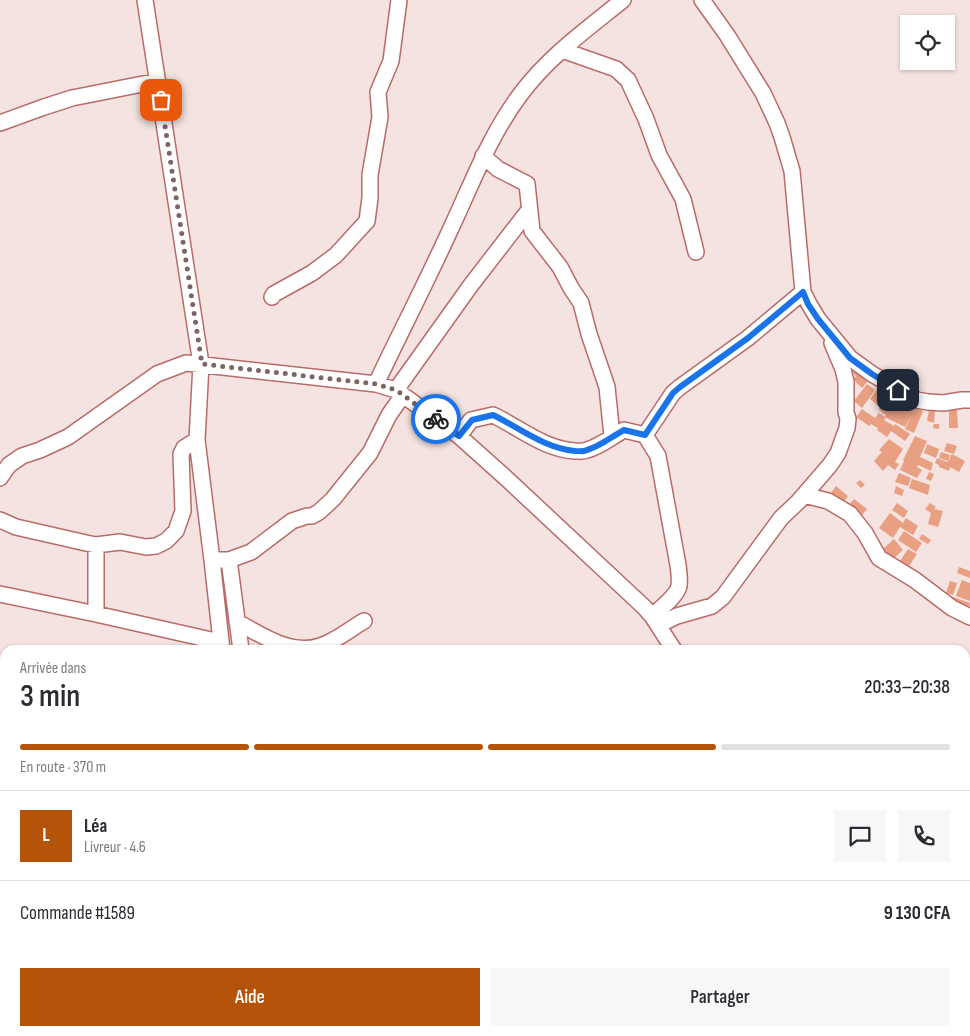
<!DOCTYPE html>
<html lang="fr">
<head>
<meta charset="utf-8">
<style>
	body { margin:0; font-family:"Sofia Sans Condensed",sans-serif; background:#f7f7f7; color:#2b2b33; height:100vh; display:flex; flex-direction:column; font-size:19px; white-space:nowrap }
	* { box-sizing:border-box; margin:0 }
	p { font-size:16px; color:#7c7c81 }
	.icon { flex:none; width:28px; height:28px; fill:none; stroke:currentColor; stroke-width:2; stroke-linecap:round; stroke-linejoin:round }
	.map { position:relative; flex:1; overflow:hidden }
	.panel { position:absolute; left:0px; top:645px; width:970px; height:391px; display:flex; flex-direction:column; background:#fff; border-radius:15px 15px 0 0; box-shadow:0 1px 4px #0004 }
	.panel>* { flex:none }
	.fabs { position:absolute; left:900px; top:15px; display:grid; gap:10px }
	.fabs a { display:grid; place-items:center; width:55px; height:55px; border-radius:0px; background:#fff; box-shadow:0 1px 4px #0004; font-size:25px }
	.pin { position:absolute; display:grid; place-items:center; width:42px; height:42px; color:#fff; margin:-21px; border-radius:10px; box-shadow:0 2px 8px #0006 }
	.courier { position:absolute; display:grid; place-items:center; width:50px; height:50px; margin:-25px; border:4px solid #1a73e8; border-radius:50%; background:#fff; color:#222; box-shadow:0 1px 6px #0007 }
	.headline em { font-style:normal; font-weight:600 }
	.headline div { display:flex; flex-direction:column-reverse }
	.headline { display:flex; align-items:center; justify-content:space-between; height:85px; padding:0 20px }
	h1 { font-size:32px; font-weight:600; line-height:38px }
	.bar { display:grid; grid-template-columns:repeat(4,1fr); gap:8px 5px; align-content:center; height:60px; padding:0 20px }
	.bar i { height:6px; border-radius:4px; background:#e1e1e2 }
	.bar .active { background:#b45309 }
	.bar p { grid-column:span 4 }
	.line { display:flex; align-items:center; gap:12px; padding:0 20px; border-top:1px solid #e1e1e2 }
	.line div { flex:1 }
	.round { display:grid; place-items:center; flex:none; width:52px; height:52px; border-radius:0px; background:#f7f7f7 }
	.action { display:flex; gap:10px; margin-top:auto; padding:10px 20px }
	.action a { flex:1; height:58px; border-radius:0px; background:#b45309; color:#fff; font-size:20px; font-weight:600; line-height:58px; text-align:center }
	.action a+a { background:#f7f7f7; color:#2b2b33 }
	.map>svg:first-child { display:block }
</style>
</head>
<body>
<div class="map">
<svg width="970" height="1036" viewBox="0 0 970 1036">
	<rect width="100%" height="100%" fill="#f4e3e1"/>
	<path fill="#e9a082" d="M857,369L868,377L866,380L867,382L862,388L853,379L856,376L853,373Z
		M867,384L875,390L862,408L854,401Z
		M880,385L886,389L884,391L896,398L905,403L904,406L914,411L915,408L923,411L914,433L905,429L911,416L905,427L885,417H886L884,420L894,426L895,424L910,434L905,441L891,431L887,437L877,430L878,428L871,424L869,426L856,417L862,409L875,418L879,413L885,417L886,415L879,410L880,407L870,399Z
		M929,410H935L934,423L927,421Z
		M949,410H957L958,428H949Z
		M934,424H939V429L933,428Z
		M915,436L927,441L920,457L933,463L931,471L918,465L917,467L922,470L917,478L900,470L904,461L903,460Z
		M889,439L903,449L895,462L899,464L895,470L888,465L883,471L874,461L882,452L879,450Z
		M947,443L957,446L954,454L944,451Z
		M927,444L939,449L936,458L924,453Z
		M941,452L950,455L948,461L952,454L965,461L959,472L950,467L949,471L939,467V465L935,463L937,458L947,462L948,461L939,458Z
		M929,472L934,474L931,481L926,479Z
		M899,473L911,478L908,486L895,482Z
		M912,479L930,485L928,495L909,488Z
		M860,480L865,485L861,488L856,483Z
		M836,486L848,496L843,503L831,493Z
		M896,486L904,490L902,496L894,493Z
		M854,499L867,509L859,519L846,508Z
		M897,503L908,511L904,518L892,510Z
		M930,503L936,507L934,509L943,511L938,527L928,524L931,513L925,509Z
		M890,513L903,523L906,518L918,526L913,535L900,527L893,538L879,528Z
		M904,531L922,543L916,552L898,540Z
		M922,534L931,540L928,544L919,539Z
		M894,539L903,550L893,559L889,554L884,559L877,541L884,548Z
		M908,549L917,554L909,566L900,561Z
		M959,567L970,571V578L957,573Z
		M962,580L970,583V601L956,596Z
		M950,581L957,583L953,595L946,593Z
		M950,596L970,603L968,613L948,602Z"/>
	<g fill="none" stroke-linecap="round" stroke-linejoin="round">
		<defs>
			<path id="minor" d="M145,0L201,364L197,440L212,560L222,650
				M702,0L727,35L763,93L777,123L782,137L792,171L803,292L809,304L818,319L850,358L872,374L917,400L928,402L943,403L962,400H970
				M562,50L616,69L628,80L646,119L659,155L683,199L696,252
				M0,123L44,107L72,98L158,81
				M483,156L498,169L527,184L532,231L560,267L571,288L581,303L589,334L607,387L612,436
				M272,297L274,294L312,273L336,255L367,221L370,198V175L380,117L378,92L391,61L399,0
				M376,384C401,331 428,279 452,226C473,181 490,135 520,95C548,57 587,29 623,0
				M396,390L471,285L529,210
				M459,436L471,420L493,415C520,428 544,449 575,451C579,451 583,452 587,450C601,446 611,437 624,430L645,435
				M0,478L9,465L22,456L40,450L68,437L157,374L186,363L376,384L396,390L459,436L507,479L644,607L652,616L674,650
				M804,495L828,501L850,514L865,533L879,558L915,580L952,608L970,617
				M0,520L16,527L86,543L96,545L120,542L146,547L156,546L166,541L176,531L183,511L181,454L184,448L197,440
				M212,560H229L251,552L292,521L307,516H312L319,512L333,499L370,453L389,415L403,395
				M229,560L241,650
				M0,594L96,614L220,642
				M96,614V545
				M652,616C660,609 677,596 679,586C680,579 679,572 678,565L658,456L645,435L673,393L680,387L748,338L803,292
				M237,622C262,635 290,656 320,646C336,641 350,629 364,621
				M658,625L677,616L712,606L723,597L781,518L798,502L830,465L838,453L847,428L848,419L846,412V382L843,369L832,343
				M0,732L5,729
				M965,840L970,841
				M324,1031L326,1036
				M964,1031L966,1036
				M287,1036L291,1031
				M712,1036L714,1031
				M826,1036L827,1031"/>
		</defs>
		<use href="#minor" stroke="#b86c69" stroke-width="18"/>
		<path stroke="#bda7a6" stroke-width="2" stroke-dasharray="1 4" stroke-linecap="butt" d="M0,1009L5,1002"/>
		<use href="#minor" stroke="#fff" stroke-width="15"/>
	</g>
	<g fill="none" stroke-linecap="round" stroke-linejoin="round">
		<path stroke="#7e6462" stroke-width="5" stroke-dasharray="0 9" d="M161,100L202,364L376,384L396,390L436,419"/>
		<path stroke="#1a73e8" stroke-width="6" d="M436,419L459,436L472,420L493,415C520,428 544,448 575,451C579,451 583,452 587,450C601,446 611,437 624,430L645,435L673,393L680,387L748,338L803,292L808,304L818,319L850,358L872,374L898,390"/>
	</g>
</svg>
<div class="fabs">
<a><svg class="icon" aria-label="locate" viewBox="0 0 24 24"><circle cx="12" cy="12" r="6"/><path d="M12 2v4M12 18v4M2 12h4M18 12h4"/></svg></a>
</div>
<div class="pin" style="left:161px;top:100px;background:#ea580c"><svg class="icon" aria-label="bag" viewBox="0 0 24 24"><path d="M5 8h14l-1 12H6zM9 8a3 3 0 0 1 6 0"/></svg></div>
<div class="pin" style="left:898px;top:390px;background:#1f2937"><svg class="icon" aria-label="home" viewBox="0 0 24 24"><path d="M3 11l9-7 9 7M6 9v11h12V9"/></svg></div>
<div class="courier" style="left:436px;top:419px"><svg class="icon" aria-label="bike" viewBox="0 0 24 24"><circle cx="6" cy="16" r="4"/><circle cx="18" cy="16" r="4"/><path d="M6 16l4-8h5l3 8M10 8l3 8H6M13 5h3"/></svg></div>
<section class="panel">
<div class="headline"><div><h1>3 min</h1><p>Arrivée dans</p></div><em>20:33–20:38</em></div>
<div class="bar"><i class="active"></i><i class="active"></i><i class="active"></i><i></i><p>En route · 370 m</p></div>
<div class="line" style="height:90px"><b class="round" style="background:#b45309;color:#fff">L</b><div><b>Léa</b><p>Livreur · 4.6</p></div><a class="round"><svg class="icon" aria-label="chat" viewBox="0 0 24 24"><path d="M4 5h16v11H9l-5 4z"/></svg></a><a class="round"><svg class="icon" aria-label="phone" viewBox="0 0 24 24"><path d="M5 4h4l2 5-3 2q2 4 5 5l2-3 5 2v4C11 20 4 13 5 4z"/></svg></a></div>
<div class="line" style="height:65px"><div>Commande #1589</div><b>9 130 CFA</b></div>
<div class="action"><a>Aide</a><a>Partager</a></div>
</section>
</div>
</body>
</html>
